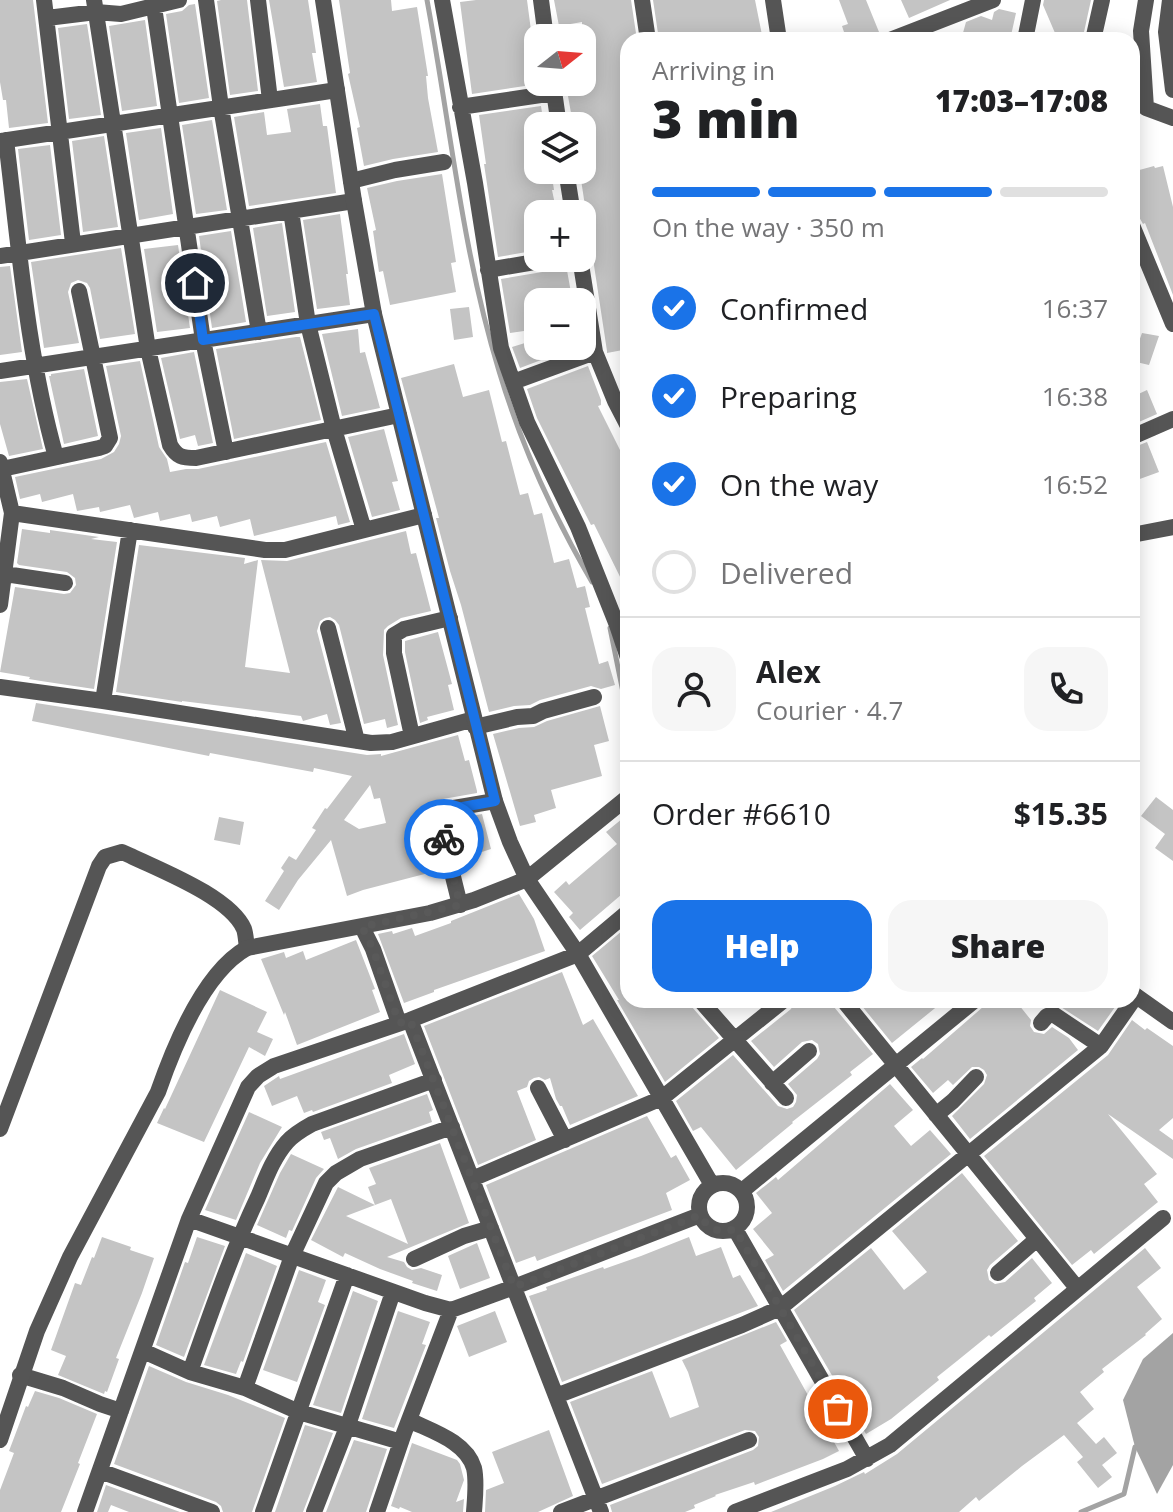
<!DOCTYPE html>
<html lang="en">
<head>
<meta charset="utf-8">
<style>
	body { margin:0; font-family:"Open Sans",sans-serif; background:#f6f6f6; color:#202124; height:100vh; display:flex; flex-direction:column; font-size:30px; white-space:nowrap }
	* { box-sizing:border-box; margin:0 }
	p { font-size:26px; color:#757577 }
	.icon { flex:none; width:44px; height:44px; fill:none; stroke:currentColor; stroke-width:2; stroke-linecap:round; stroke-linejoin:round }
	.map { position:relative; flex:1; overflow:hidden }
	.details { position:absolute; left:620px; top:32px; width:520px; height:976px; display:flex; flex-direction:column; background:#fff; border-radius:24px; box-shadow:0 4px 20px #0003 }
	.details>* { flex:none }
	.needle { width:52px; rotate:73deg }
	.controls { position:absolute; left:524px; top:24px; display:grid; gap:16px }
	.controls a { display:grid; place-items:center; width:72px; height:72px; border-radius:16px; background:#fff; box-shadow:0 4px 20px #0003; font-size:40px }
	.pin { position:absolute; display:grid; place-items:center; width:68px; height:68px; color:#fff; margin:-34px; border:4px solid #fff; border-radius:50%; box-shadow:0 2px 8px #0007 }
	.courier { position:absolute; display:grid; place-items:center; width:80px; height:80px; margin:-40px; border:6px solid #1a73e8; border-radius:50%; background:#fff; color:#222; box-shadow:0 2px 10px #0007 }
	.summary em { font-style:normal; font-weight:800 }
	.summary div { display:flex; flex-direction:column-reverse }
	.summary { display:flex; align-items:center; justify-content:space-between; height:136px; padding:0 32px }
	h1 { font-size:52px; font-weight:800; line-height:60px }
	.bar { display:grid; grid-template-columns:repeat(4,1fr); gap:12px 8px; align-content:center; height:96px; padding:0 32px }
	.bar i { height:10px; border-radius:6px; background:#e0e0e0 }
	.bar .active { background:#1a73e8 }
	.bar p { grid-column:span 4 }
	.line { display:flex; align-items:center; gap:20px; padding:0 32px; border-top:2px solid #e0e0e0 }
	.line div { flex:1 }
	.round { display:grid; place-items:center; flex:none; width:84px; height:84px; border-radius:24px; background:#f6f6f6 }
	ol { padding:0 32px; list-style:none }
	li { display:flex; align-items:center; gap:24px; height:88px }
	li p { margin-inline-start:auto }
	li .icon { padding:8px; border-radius:50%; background:#1a73e8; color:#fff; stroke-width:4 }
	li:last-child { color:#757577 }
	li i { width:44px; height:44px; border:4px solid #e0e0e0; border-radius:50% }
	.button { display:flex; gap:16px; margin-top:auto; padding:16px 32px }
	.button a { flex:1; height:92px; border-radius:24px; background:#1a73e8; color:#fff; font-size:32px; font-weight:800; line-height:92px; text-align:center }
	.button a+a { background:#f6f6f6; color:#202124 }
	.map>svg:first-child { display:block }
</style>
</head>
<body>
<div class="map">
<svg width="1173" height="1512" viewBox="0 0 1173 1512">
	<rect width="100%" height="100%" fill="#fff"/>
	<path fill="#a3a3a3" d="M1173,1333V1465L1157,1494L1135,1447L1123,1400L1143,1359Z"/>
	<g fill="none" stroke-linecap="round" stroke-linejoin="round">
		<path stroke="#a3a3a3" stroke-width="5" d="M427,0C450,123 462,250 499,371C521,445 553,515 592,582
			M610,628L628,717
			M1081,1512L1124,1494L1135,1447"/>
	</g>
	<path fill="#c4c4c4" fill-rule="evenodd" d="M0,0H33L48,123L9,128L6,100H3L0,82Z
		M221,0H247L258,91L230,95L217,1Z
		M269,0H308L316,53H312L317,82L284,87Z
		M339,0H391L392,11L417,7L428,76H426L428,98L438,152L393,159L364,166L357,128L360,127L348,74L350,73Z
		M476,0H527L538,84L472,94L460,2Z
		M554,0H631L637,40H628V103H622L628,147V349L607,353V351L580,173H582V126H573L571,113L568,96L582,94V22L559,26Z
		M653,0H755L763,40H744V37L722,40H659Z
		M839,0H866L879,32L859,40H854L853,36L846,38L842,26L848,24Z
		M901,0H950L909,18Z
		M1044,0H1091L1084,32L1064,40H1058L1043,5Z
		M195,4L209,98L179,103L166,14L182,11L189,5Z
		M999,9L1016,13L1010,40H961L966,22L981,16L992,20L994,12Z
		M145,20L157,106L122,111L109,26Z
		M87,24L101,115L69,119L58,28Z
		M320,104L323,126H327L336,193L249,206L234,117L264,112L267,135L291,132L287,109Z
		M541,106L544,126H538V170H551L554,190H552L557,214H534L538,236V250L498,257L484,164H486L479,115Z
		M212,120L227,210L196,214L182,125Z
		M161,128L173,214L139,220L126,133Z
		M104,136L118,227L83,232L72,141Z
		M50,145L61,235L29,240L18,149Z
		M1154,166L1155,168L1163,166L1173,207V295L1145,223L1143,224L1139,217L1134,214L1132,208V195L1136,194L1132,180V172Z
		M442,174L456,262L451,263L456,292L390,305L383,271L379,272L373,231L376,230L367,188L397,181Z
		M340,214L348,274H346L350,305L317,309L303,220Z
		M282,223L295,312L267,316L253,228Z
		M231,231L246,322L212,328L199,236Z
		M178,245L190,328L157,332L144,249Z
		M121,248L135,334L100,339L90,288L87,283L78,280L71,283L68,292L79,343L44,348L31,262Z
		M566,265L572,298L538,302V329L510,333L501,279L560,269Z
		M10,266L22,352L0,355V267Z
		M469,307L473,337L454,340L450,309Z
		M358,329L360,353L365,352L380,408L342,416L322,334Z
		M1142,333L1159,336L1149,365L1132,361Z
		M296,337H300L321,420L234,439L216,349Z
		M538,339V346H578L520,368L512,347Z
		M194,352L213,443L198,446L195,435L180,439L161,358Z
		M140,361L159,447L167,459L170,472L186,469H198L326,442L350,522L338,525L336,516L254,536L250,519L220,527L217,516L192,522L190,514L160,521L158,512L134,518L130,505L100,512L99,507L77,511L73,494L42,502L40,494L20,499L15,477L101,459L114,452L119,444L121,436L106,366Z
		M454,364L463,397L489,390L502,442L506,441L520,495L528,493L534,515L542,513L554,563L569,559L577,588L585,586L590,607L585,608L599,664L608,661L615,685L601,689L591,686L540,700L530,705L514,706L489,712L461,605L450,571L436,518H439L401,378Z
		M588,366L601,400V405L598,406L628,466V593L594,524L591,525L556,456L537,418L527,389Z
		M84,369L98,436L64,444L49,376H51V374Z
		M27,379L43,449L9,456L0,424V382Z
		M1147,390L1157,414L1132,425V397Z
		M384,429L398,481L392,482L400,510L372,517L348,437Z
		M1147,442L1159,472L1137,480L1132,466V448Z
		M22,529L50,533V530L99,537L91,539L117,542L94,689L41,681L29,679L30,677L0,672L15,587L64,594L70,593L76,585L75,578L67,572L19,565L17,563Z
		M406,531L411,554L416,553L431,611L401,618L388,626L384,630L383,655L398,725L387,728L385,719L364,724L339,625L335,620L330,617L325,618L320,621L317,631L341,723L330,725L327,714L303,721L301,716L182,701V702L116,692L139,545L245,558L244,564L258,560L245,667L290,673L261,560L287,561Z
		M438,632L452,684L448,685L454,710L427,717L428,720L420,723L405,652V641Z
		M36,703L367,755L381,754V756L458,735L465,761L469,760L477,791V793L443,799L429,809L428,823L440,870L363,890L347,896L331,840L298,880L279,910L265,901L284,871L281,868L289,856L296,860L316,830L312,828L325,808L327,809L352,776L314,768L313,772L210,753L209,756L32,721ZM370,785L374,799L380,798L386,823L359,829L344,820Z
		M600,706L609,741L594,745L602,776L551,790L556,808L534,815L536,822L520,826L493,734L519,728L534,727L547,721Z
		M1156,797L1173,810V861L1155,848L1165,834L1141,816Z
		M482,814L491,849L460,859L450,820Z
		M628,814V889L580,930L569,917L573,913L554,892L566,881L569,885L617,844L606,832Z
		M219,817L244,822L240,845L214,840Z
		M519,894L534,919L545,951L434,990V992L404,1003L378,934L392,931L393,934L412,928L415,936L451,923V921Z
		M628,926V1000H689L692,1007L719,1038L665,1082L617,1000H619L592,956Z
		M356,940L375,989L372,990L380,1012L297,1045L285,1012L284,1015L261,959L284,952L286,958L303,951L306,960Z
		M562,972L583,1025L593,1019L638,1096L570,1125L562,1106H560L556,1099L550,1078L545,1080L539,1077L534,1078L529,1081L527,1087L517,1091L536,1140L478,1165L424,1026Z
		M220,990L267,1012L257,1032L273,1039L265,1056L249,1047L204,1142L157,1123L164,1108L165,1109Z
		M795,1000H832L834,1007L873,1054L850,1072L852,1075L792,1122L793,1123L736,1170L701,1127L693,1131L676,1101L733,1055L778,1106L787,1109L793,1107L796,1102L797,1095L788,1084L817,1059L820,1054L818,1044L812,1040L802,1042L774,1067L751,1041L791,1009Z
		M857,1000H945L892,1043Z
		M991,1000H1015L1031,1020L1030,1026L1034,1032L1044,1034L1052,1027L1069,1038L1078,1050L970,1139L952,1116L984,1084L987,1075L984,1070L979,1067H972L953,1085L948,1080L933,1093L911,1067L922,1058L923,1059Z
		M1050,1000H1120L1098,1031Z
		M1132,1020L1145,1030L1147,1028L1173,1046V1118L1159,1130L1173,1140V1159L1108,1114L1157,1174L1144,1184L1158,1202L1094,1254L1091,1250L1072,1265L984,1156L1108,1055Z
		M404,1034L415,1064L389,1075L392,1083L313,1112L312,1110L304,1113L297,1096L272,1106L264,1086L279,1076L280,1079Z
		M890,1084L913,1110L894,1126L911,1146L930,1130L951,1154L783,1291L765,1260L774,1255L753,1229L772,1213L756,1193L776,1177L778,1180Z
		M427,1094L433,1110L429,1112L432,1122L356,1149L338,1159L330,1138L324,1140L321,1132Z
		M249,1112L282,1127L260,1163L236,1220L205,1210Z
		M647,1116L671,1158L676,1155L690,1180L666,1193L672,1210L537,1261L535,1256L516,1263L486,1185Z
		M440,1143L469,1223L387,1257L404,1262L407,1267L412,1270L421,1268L442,1275L437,1291L412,1283L413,1281L380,1269L345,1253L343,1257L311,1240L338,1187L375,1205L368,1187L376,1184L369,1168ZM391,1199L408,1244L346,1216L375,1205Z
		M291,1154L324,1169L316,1178L292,1231L289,1230L286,1238L257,1225L280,1173Z
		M962,1173L1018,1241L990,1265L987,1270L989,1280L995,1284L1005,1282L1032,1258L1052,1283L1034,1298L1036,1301L991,1337L989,1335L957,1361L937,1377L939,1380L891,1419L866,1434L794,1310L871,1248L904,1290L927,1272L892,1231Z
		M102,1237L131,1247L130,1250L154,1258L142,1293L116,1358L119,1359L107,1392L105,1391L104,1394L58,1375L66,1356L51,1350L75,1283L81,1285L92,1257L94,1258Z
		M197,1237L225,1246L184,1357L156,1345L185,1262L188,1263Z
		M689,1237L696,1256L721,1247L733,1278L740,1275L758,1306L562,1382L529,1296L547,1290L546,1287L603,1267L604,1269L641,1256Z
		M477,1243L490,1278L460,1289L448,1256Z
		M1145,1248L1161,1268L1137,1287L1162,1319L1145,1334L1146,1335L1102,1369L1104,1372L1080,1392L1094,1409L1077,1423L1096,1444L1104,1437L1117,1453L1102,1465L1112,1477L1098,1488L1077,1462L1083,1457L1064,1435L1022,1466L979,1501L976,1497L959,1512H771L835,1486L864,1472L865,1474L897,1454Z
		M246,1253L277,1266L243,1362L241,1361L236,1374L204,1365Z
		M299,1270L326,1280L318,1302L325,1305L297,1382L263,1370Z
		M353,1291L378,1301L341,1413L313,1405Z
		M398,1311L430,1322L422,1344L426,1345L394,1428L362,1419Z
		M495,1311L507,1342L469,1357L457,1326Z
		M776,1322L787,1341L780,1345L839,1451L823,1459L755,1485L754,1482L715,1495L716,1496L694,1505L695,1508L685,1512H612L610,1505L753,1450L758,1446L759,1437L755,1431L745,1430L602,1484L570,1402L652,1371L670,1418L699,1407L688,1372L682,1360Z
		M149,1366L186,1382L228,1395L285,1418L252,1512H223L221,1506L216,1502L114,1464Z
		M35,1391L59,1398L97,1414L78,1463L80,1464L61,1512H0V1490L14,1453L9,1451L26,1406L28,1407Z
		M305,1425L333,1433L303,1512H275Z
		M549,1430L573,1496L538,1512H485L486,1490L504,1483L492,1452Z
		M354,1440L387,1449L366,1512H326Z
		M412,1443L457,1460L460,1464L464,1480L456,1502L464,1499L463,1512H412L400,1507L399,1509L391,1506Z
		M106,1485L180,1512H129L111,1505L108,1512H97Z"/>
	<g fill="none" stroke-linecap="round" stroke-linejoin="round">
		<path stroke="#555" stroke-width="16" d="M44,0L73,243
			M94,0L148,349L170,445C177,457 182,458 196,458L399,415
			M153,0L203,340L226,452
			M206,0L221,107L259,332
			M258,0L270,100
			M442,0L475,183L501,348L527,422L578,527L617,625L628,658
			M541,0L546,38
			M642,0L648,40
			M773,0L779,40
			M47,18L96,12L121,14L179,0
			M890,40L993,0
			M1025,40L1033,0
			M553,84L559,126
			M460,107L554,93
			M6,140C19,246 27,354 56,457
			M0,141L337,90
			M566,170L573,214
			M351,181L395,170L444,162
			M291,211L308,324L334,429L364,530
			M1132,225L1173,324
			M0,256L354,201
			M580,258L595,352L615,401L628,426
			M488,270L558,258
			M0,371L374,314
			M513,382L595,352
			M1132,437L1173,419
			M0,462L12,513L0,605
			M2,469L99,448L105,446L110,438L79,291
			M12,513L265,550H285L424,515
			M1132,535L1173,527
			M5,574L65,583
			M328,628L357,741
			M0,687L103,701L371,743L392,742L474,719
			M103,701L130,530
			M475,727L517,717L533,716L543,711L594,697
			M412,736L394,653V635L404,629L450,618
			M527,879L578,954L712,1185
			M460,905L439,820V814L448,809L495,801
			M362,927L373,949L399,1023
			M700,1000L786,1098
			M843,1000L1077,1288
			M410,1020L601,1512
			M1041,1023L1047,1016L1053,1014L1101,1046
			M772,1083L809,1051
			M538,1088L565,1140
			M936,1115L953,1101L976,1077
			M0,1129L99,866L105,857L122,852L131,856C162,871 230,897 244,929C246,935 246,942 247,948
			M472,1179L662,1098L784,1000
			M699 1207a24 24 0 1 1 48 0a24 24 0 1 1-48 0Z
			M742,1191L975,1000
			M189,1219L425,1303L451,1310L514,1287L700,1215
			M735,1229L867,1459
			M414,1259L464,1236L491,1228
			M998,1273L1037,1239
			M143,1351L190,1372L245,1388L299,1412L401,1442
			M190,1372C211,1313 231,1254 258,1197C266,1178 273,1158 287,1142C294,1134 303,1129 312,1124L434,1080
			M20,1375L63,1388L100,1404L121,1411
			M245,1388L292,1256L326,1183L336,1173L360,1159L452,1127
			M556,1396L742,1325L780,1308L1101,1046L1136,996
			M409,1420C431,1431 466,1441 474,1468C477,1481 475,1498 474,1512
			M100,1471L212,1512
			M85,1512L189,1219L248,1087L258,1076L274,1066L410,1020L578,954L628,912
			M263,1512L347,1275
			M314,1512L349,1422L393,1292
			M377,1512L404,1433L451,1310
			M561,1512L749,1440
			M735,1512L847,1469L890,1445L1163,1218"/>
		<path stroke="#555" stroke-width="16" d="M323,0L354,201L374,314L495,801L510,842L527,879
			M1146,0L1141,31L1146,108L1173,118
			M1170,0L1166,32L1173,90
			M1093,40L1102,0
			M1132,993L1173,1022
			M0,1440L37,1331L70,1257L158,1092C174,1046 204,972 247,948L430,913L474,900L527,879L628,797"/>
	</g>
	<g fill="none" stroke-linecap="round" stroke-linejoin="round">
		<path stroke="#595959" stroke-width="8" stroke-dasharray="0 14.4" d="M444,839L460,905L362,927L373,949L399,1023L410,1020L514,1287L700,1215C708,1229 719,1234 735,1229L838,1409"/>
		<path stroke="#1a73e8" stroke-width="10" d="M195,283L203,340L374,314L495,801L441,811L439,820L444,839"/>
	</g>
</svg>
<div class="controls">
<a><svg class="needle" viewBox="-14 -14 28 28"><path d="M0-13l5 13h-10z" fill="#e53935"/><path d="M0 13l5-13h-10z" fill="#757577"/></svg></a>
<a><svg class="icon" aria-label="layers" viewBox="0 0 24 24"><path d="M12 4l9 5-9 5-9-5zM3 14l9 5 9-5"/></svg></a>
<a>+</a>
<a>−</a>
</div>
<div class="pin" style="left:838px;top:1409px;background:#ea580c"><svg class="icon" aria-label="bag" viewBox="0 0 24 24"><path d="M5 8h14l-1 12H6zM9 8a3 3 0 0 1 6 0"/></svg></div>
<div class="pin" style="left:195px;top:283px;background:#1f2937"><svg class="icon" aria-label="home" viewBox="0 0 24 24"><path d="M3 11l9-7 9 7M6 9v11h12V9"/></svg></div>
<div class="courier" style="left:444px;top:839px"><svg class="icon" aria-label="bike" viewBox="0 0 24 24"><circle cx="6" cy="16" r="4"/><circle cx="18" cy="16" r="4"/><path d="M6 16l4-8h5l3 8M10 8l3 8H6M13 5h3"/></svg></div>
<section class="details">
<div class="summary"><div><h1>3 min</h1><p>Arriving in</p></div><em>17:03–17:08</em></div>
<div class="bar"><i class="active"></i><i class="active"></i><i class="active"></i><i></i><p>On the way · 350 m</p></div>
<ol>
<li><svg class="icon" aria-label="check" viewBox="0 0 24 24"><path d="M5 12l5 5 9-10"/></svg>Confirmed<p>16:37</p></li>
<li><svg class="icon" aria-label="check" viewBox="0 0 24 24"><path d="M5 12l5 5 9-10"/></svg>Preparing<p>16:38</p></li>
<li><svg class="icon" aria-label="check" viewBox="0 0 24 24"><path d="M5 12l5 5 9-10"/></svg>On the way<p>16:52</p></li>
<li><i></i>Delivered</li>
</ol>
<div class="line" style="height:144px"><a class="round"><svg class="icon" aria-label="person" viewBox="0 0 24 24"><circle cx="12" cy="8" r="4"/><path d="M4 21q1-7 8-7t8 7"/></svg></a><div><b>Alex</b><p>Courier · 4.7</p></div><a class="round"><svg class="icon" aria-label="phone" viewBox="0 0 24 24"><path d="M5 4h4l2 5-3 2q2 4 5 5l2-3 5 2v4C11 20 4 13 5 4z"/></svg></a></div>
<div class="line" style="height:104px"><div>Order #6610</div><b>$15.35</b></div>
<div class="button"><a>Help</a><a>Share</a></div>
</section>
</div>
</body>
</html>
